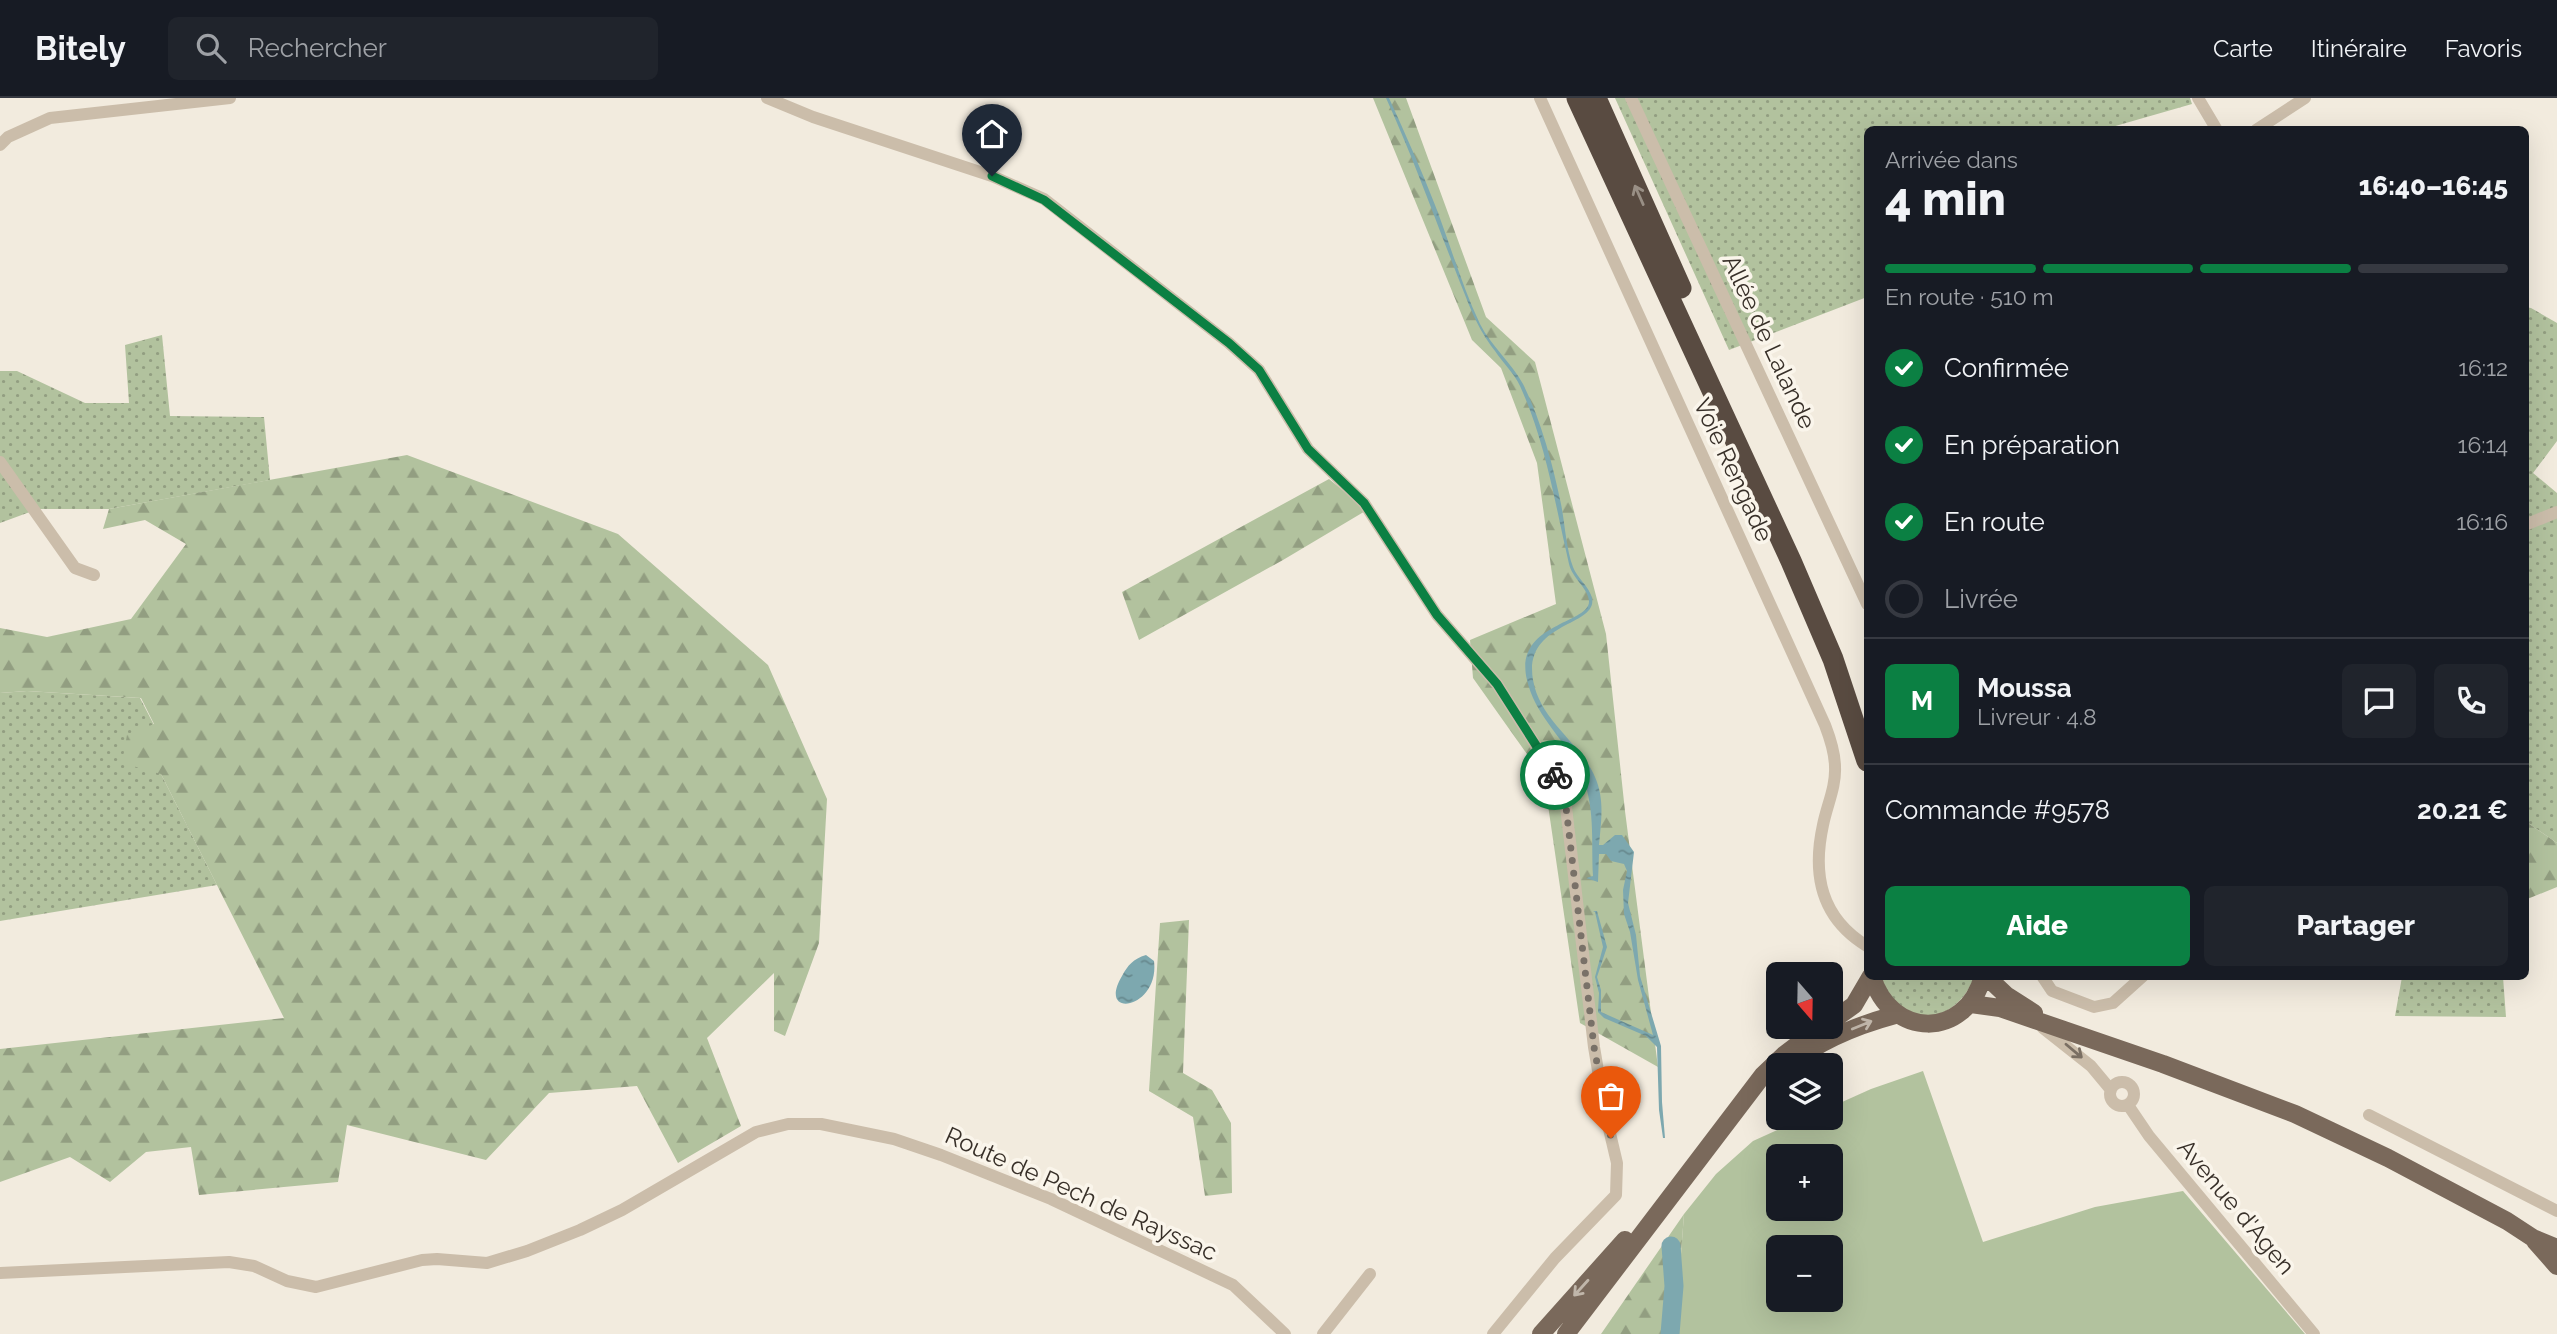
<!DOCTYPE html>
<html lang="fr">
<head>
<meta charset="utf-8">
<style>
	body { margin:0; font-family:Raleway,sans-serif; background:#20242c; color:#f1f3f6; height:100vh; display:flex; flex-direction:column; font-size:26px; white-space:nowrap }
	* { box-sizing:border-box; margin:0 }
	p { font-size:23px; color:#9ea1a6 }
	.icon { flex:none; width:38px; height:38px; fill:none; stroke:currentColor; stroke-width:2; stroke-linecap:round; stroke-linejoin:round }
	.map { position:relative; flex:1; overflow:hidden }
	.panel { position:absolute; left:1864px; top:28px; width:665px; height:854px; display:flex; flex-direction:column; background:#171b24; border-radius:10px; box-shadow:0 7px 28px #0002 }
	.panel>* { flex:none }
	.needle { width:46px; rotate:160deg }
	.tools { position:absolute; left:1766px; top:864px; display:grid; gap:14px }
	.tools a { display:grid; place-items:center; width:77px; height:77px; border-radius:10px; background:#171b24; box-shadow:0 7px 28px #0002; font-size:35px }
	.pin { position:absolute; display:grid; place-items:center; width:60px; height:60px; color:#fff; margin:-72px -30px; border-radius:50% 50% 50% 0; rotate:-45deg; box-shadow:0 0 7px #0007 }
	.pin .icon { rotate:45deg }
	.courier { position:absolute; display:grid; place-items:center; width:70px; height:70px; margin:-35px; border:5px solid #0b8043; border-radius:50%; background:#fff; color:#222; box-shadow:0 2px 9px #0007 }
	.overview em { font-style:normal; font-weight:800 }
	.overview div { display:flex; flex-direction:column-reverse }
	.overview { display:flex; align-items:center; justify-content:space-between; height:119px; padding:0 21px }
	h1 { font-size:46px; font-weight:800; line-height:52px }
	.bar { display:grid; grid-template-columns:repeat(4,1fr); gap:10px 7px; align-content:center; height:84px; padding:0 21px }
	.bar i { height:9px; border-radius:5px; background:#363941 }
	.bar .active { background:#0b8043 }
	.bar p { grid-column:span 4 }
	.line { display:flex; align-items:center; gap:18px; padding:0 21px; border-top:2px solid #363941 }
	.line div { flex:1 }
	.round { display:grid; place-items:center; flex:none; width:74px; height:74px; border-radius:10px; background:#20242c }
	ol { padding:0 21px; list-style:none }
	li { display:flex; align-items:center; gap:21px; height:77px }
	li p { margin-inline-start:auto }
	li .icon { padding:7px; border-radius:50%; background:#0b8043; color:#fff; stroke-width:4 }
	li:last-child { color:#9ea1a6 }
	li i { width:38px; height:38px; border:4px solid #363941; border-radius:50% }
	.cta { display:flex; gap:14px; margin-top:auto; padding:14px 21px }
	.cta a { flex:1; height:80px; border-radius:10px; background:#0b8043; color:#fff; font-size:28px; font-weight:800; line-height:80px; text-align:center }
	.cta a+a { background:#20242c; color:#f1f3f6 }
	header { display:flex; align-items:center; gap:42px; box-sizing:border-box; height:98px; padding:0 35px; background:#171b24; border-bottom:2px solid #363941 }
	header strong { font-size:33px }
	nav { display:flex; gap:38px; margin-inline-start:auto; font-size:24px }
	.search { width:490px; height:63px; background:#20242c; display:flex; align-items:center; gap:18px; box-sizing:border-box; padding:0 24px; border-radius:10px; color:#9ea1a6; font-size:26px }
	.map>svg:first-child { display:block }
</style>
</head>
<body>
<header>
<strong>Bitely</strong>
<div class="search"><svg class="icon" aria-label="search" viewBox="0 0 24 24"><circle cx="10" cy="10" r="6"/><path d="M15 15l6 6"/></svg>Rechercher</div>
<nav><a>Carte</a><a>Itinéraire</a><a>Favoris</a></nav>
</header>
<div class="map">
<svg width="2557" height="1236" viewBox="0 0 2557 1236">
	<defs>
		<pattern id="grass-dots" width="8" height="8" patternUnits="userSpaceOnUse" patternTransform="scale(1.75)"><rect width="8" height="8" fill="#b2c29e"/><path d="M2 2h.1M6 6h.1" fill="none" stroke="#929e81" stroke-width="1.8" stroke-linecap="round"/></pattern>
		<pattern id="forest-firs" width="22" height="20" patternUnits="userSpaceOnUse" patternTransform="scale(1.75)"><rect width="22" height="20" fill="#b2c29e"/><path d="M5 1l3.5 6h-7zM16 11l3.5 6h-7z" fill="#929e81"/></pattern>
		<pattern id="water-ripples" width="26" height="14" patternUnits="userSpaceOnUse" patternTransform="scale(1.75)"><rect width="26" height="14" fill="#7da8af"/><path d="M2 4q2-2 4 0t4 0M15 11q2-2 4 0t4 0" fill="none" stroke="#67898e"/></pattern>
	</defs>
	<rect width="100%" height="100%" fill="#f2ebde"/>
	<path fill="url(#grass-dots)" d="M1615,0H2190L2192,6L2105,31L1867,32V199L1729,252Z
		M2525,209L2531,210L2557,225V343L2533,375L2557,395V745L2525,723Z
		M162,237L170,318L264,319L270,382L109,411H38L0,425V273H17L85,305H129L125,247Z
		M27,593L140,600L154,627L161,676L217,787L0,823V595Z
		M1881,879H1974C1962,914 1923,933 1893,903C1887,897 1884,886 1881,879Z
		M2402,879H2503L2506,919L2395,918Z"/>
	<path fill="url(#forest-firs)" d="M1373,0H1406L1486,219L1535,264L1606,536L1625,713L1658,969L1580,925L1544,680L1473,580L1470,542L1556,506L1537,365L1501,270L1472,242Z
		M407,357L618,436L768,567L827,701L819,845L785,938L774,933V875L707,940L741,1028L678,1065L637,988L549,995L486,1062L347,1027L338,1084L199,1097L191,1049L146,1054L110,1084L70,1059L0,1084V951L284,920L161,676L122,665L127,637L154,626L141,600L27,593L0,595V530L47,539L131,521L186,446L145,422L103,431L109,411Z
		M1329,381L1367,412L1283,462L1139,542L1122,494Z
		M2525,723L2557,745V789L2525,802Z
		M1189,822L1183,975L1212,992L1231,1025L1232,1095L1205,1098L1193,1019L1149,993L1160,825Z
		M1684,1116L1675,1236H1601Z"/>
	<path fill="#b2c29e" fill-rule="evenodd" d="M1923,973L1983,1144L2095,1109L2183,1093L2305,1236H1675L1684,1116L1716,1076L1753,1043L1804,1020H1830L1831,1009L1871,991ZM1778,1059H1830V1111H1778ZM1778,1150H1830V1202H1778Z"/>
	<path fill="url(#water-ripples)" d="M1386,0H1389C1405,35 1421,71 1435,107C1450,146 1462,188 1480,226C1491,248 1511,264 1523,286C1541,322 1553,367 1561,406C1565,426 1566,450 1573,469C1577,480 1589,488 1592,500C1598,529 1523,523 1533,582C1540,623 1580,644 1595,679C1605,702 1601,723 1599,747H1603L1615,737H1622L1634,754L1628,805L1636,837L1640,878L1661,948L1662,1004L1665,1040H1663L1659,1012L1657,949L1646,938L1604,920L1598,914L1599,895L1595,879L1603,849L1595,814L1593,813H1597L1607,849L1597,879L1601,892V914L1653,937L1638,882L1630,834L1624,816L1623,792L1627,773L1624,766L1611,763L1606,756H1599L1598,784L1586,780L1593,778C1591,742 1596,707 1580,673C1565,641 1535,618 1527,582C1513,525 1590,526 1589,503C1588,490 1572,480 1569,466C1555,406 1546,345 1520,288C1514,275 1503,265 1495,253C1484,239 1476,224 1469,207C1441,138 1417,68 1386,0Z
		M1146,857L1154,863C1160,911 1096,922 1122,878C1128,867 1133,861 1146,857Z"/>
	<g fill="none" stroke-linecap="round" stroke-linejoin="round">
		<path stroke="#7da8af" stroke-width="19" d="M1670,1236L1674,1188L1671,1148"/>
		<path stroke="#cbbdaa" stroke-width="12" d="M767,0L813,19L992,78L1044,101L1229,245L1259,272L1308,351L1364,405L1437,517L1497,586L1561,687L1566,709L1594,949L1605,1014L1617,1065L1616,1097L1555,1160L1493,1236
			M1540,0L1825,627C1830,640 1835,654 1835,669C1836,689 1827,707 1823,727C1812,777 1821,820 1867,848
			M1631,0L1867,506
			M2198,0L2217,32
			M2256,32L2305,0
			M0,47L8,39L50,20L230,0
			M0,364L75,470L94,477
			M2525,427L2557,414
			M2042,878L2052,893L2094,909L2113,905L2143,878
			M2043,930L2091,968L2111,992
			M2110 996a12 12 0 1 1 24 0a12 12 0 1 1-24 0Z
			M2128,1007L2149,1038L2314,1236
			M2369,1017L2557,1113
			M0,1175L229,1164L254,1168L287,1183L316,1189L422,1162L437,1161L487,1165L527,1153L580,1132L622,1112L756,1034L788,1026H821L894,1041L941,1057L1051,1101L1233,1187L1285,1236
			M1323,1236L1370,1176"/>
		<path stroke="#7a695b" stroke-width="18" d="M1872,878C1890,941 1966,942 1983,878
			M1986,878L2006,897L2034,915
			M1971,906L2000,910L2163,966L2295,1016L2388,1060L2507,1123L2533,1140L2557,1150
			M1830,924L1854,907L1871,878
			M1788,968C1818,943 1858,927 1895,917
			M2535,1143L2557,1168
			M1541,1236L1625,1142
			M1566,1236L1763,977L1784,957L1821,929"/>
		<path stroke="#594b41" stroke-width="21" d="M1577,0L1791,463L1833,561L1867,663
			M1596,0L1681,190"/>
	</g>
	<defs><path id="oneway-shaft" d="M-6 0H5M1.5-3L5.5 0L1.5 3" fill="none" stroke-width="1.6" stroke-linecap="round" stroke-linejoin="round" transform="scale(1.75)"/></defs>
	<use stroke="#998f85" href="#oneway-shaft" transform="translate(1639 97) rotate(-114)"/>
	<g stroke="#c0b6aa">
		<use href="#oneway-shaft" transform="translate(1862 927) rotate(-22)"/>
		<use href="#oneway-shaft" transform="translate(1581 1190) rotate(132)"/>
	</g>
	<use stroke="#7a6f63" href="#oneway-shaft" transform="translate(2074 953) rotate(40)"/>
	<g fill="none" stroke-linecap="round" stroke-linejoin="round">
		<path stroke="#797168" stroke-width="7" stroke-dasharray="0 12.6" d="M1555,677L1561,687L1566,709L1594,949L1611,1040"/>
		<path stroke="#0b8043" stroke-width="9" d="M992,78L1044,102L1229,245L1259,272L1308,351L1364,405L1437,517L1497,586L1555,677"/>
	</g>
	<g text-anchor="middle" stroke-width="7" stroke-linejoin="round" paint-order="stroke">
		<g font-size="24" fill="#383029" stroke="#faf5eb">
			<text transform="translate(1769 244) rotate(65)" y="8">Allée de Lalande</text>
			<text transform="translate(1733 372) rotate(65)" y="8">Voie Rengade</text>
			<text transform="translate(1081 1096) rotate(24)" y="8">Route de Pech de Rayssac</text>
			<text transform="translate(2236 1109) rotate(50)" y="8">Avenue d'Agen</text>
		</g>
	</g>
</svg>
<div class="tools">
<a><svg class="needle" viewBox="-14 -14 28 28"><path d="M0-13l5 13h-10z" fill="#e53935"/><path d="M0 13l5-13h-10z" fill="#9ea1a6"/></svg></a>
<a><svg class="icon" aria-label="layers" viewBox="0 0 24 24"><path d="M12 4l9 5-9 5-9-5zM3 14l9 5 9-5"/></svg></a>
<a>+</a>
<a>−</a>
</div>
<div class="pin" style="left:1611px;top:1040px;background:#ea580c"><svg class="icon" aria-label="bag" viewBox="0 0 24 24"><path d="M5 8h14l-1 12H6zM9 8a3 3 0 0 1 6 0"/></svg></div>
<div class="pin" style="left:992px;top:78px;background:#1f2937"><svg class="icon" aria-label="home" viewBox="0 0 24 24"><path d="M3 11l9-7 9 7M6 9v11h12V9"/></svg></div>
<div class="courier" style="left:1555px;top:677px"><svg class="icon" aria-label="bike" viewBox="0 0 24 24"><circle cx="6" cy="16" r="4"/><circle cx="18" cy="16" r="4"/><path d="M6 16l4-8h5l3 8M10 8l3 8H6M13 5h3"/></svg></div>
<section class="panel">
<div class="overview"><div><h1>4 min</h1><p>Arrivée dans</p></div><em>16:40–16:45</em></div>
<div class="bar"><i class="active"></i><i class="active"></i><i class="active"></i><i></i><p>En route · 510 m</p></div>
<ol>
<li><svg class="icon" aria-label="check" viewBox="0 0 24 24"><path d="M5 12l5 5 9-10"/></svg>Confirmée<p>16:12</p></li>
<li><svg class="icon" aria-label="check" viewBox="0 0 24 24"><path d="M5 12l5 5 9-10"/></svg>En préparation<p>16:14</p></li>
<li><svg class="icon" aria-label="check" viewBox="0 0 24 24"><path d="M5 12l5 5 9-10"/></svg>En route<p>16:16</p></li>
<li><i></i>Livrée</li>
</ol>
<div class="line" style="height:126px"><b class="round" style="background:#0b8043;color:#fff">M</b><div><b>Moussa</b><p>Livreur · 4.8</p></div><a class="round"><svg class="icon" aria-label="chat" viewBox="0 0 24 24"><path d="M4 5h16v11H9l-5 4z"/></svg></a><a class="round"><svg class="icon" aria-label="phone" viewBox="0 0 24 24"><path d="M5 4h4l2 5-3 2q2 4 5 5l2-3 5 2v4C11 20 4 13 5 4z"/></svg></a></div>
<div class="line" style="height:91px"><div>Commande #9578</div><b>20.21 €</b></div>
<div class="cta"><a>Aide</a><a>Partager</a></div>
</section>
</div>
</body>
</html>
